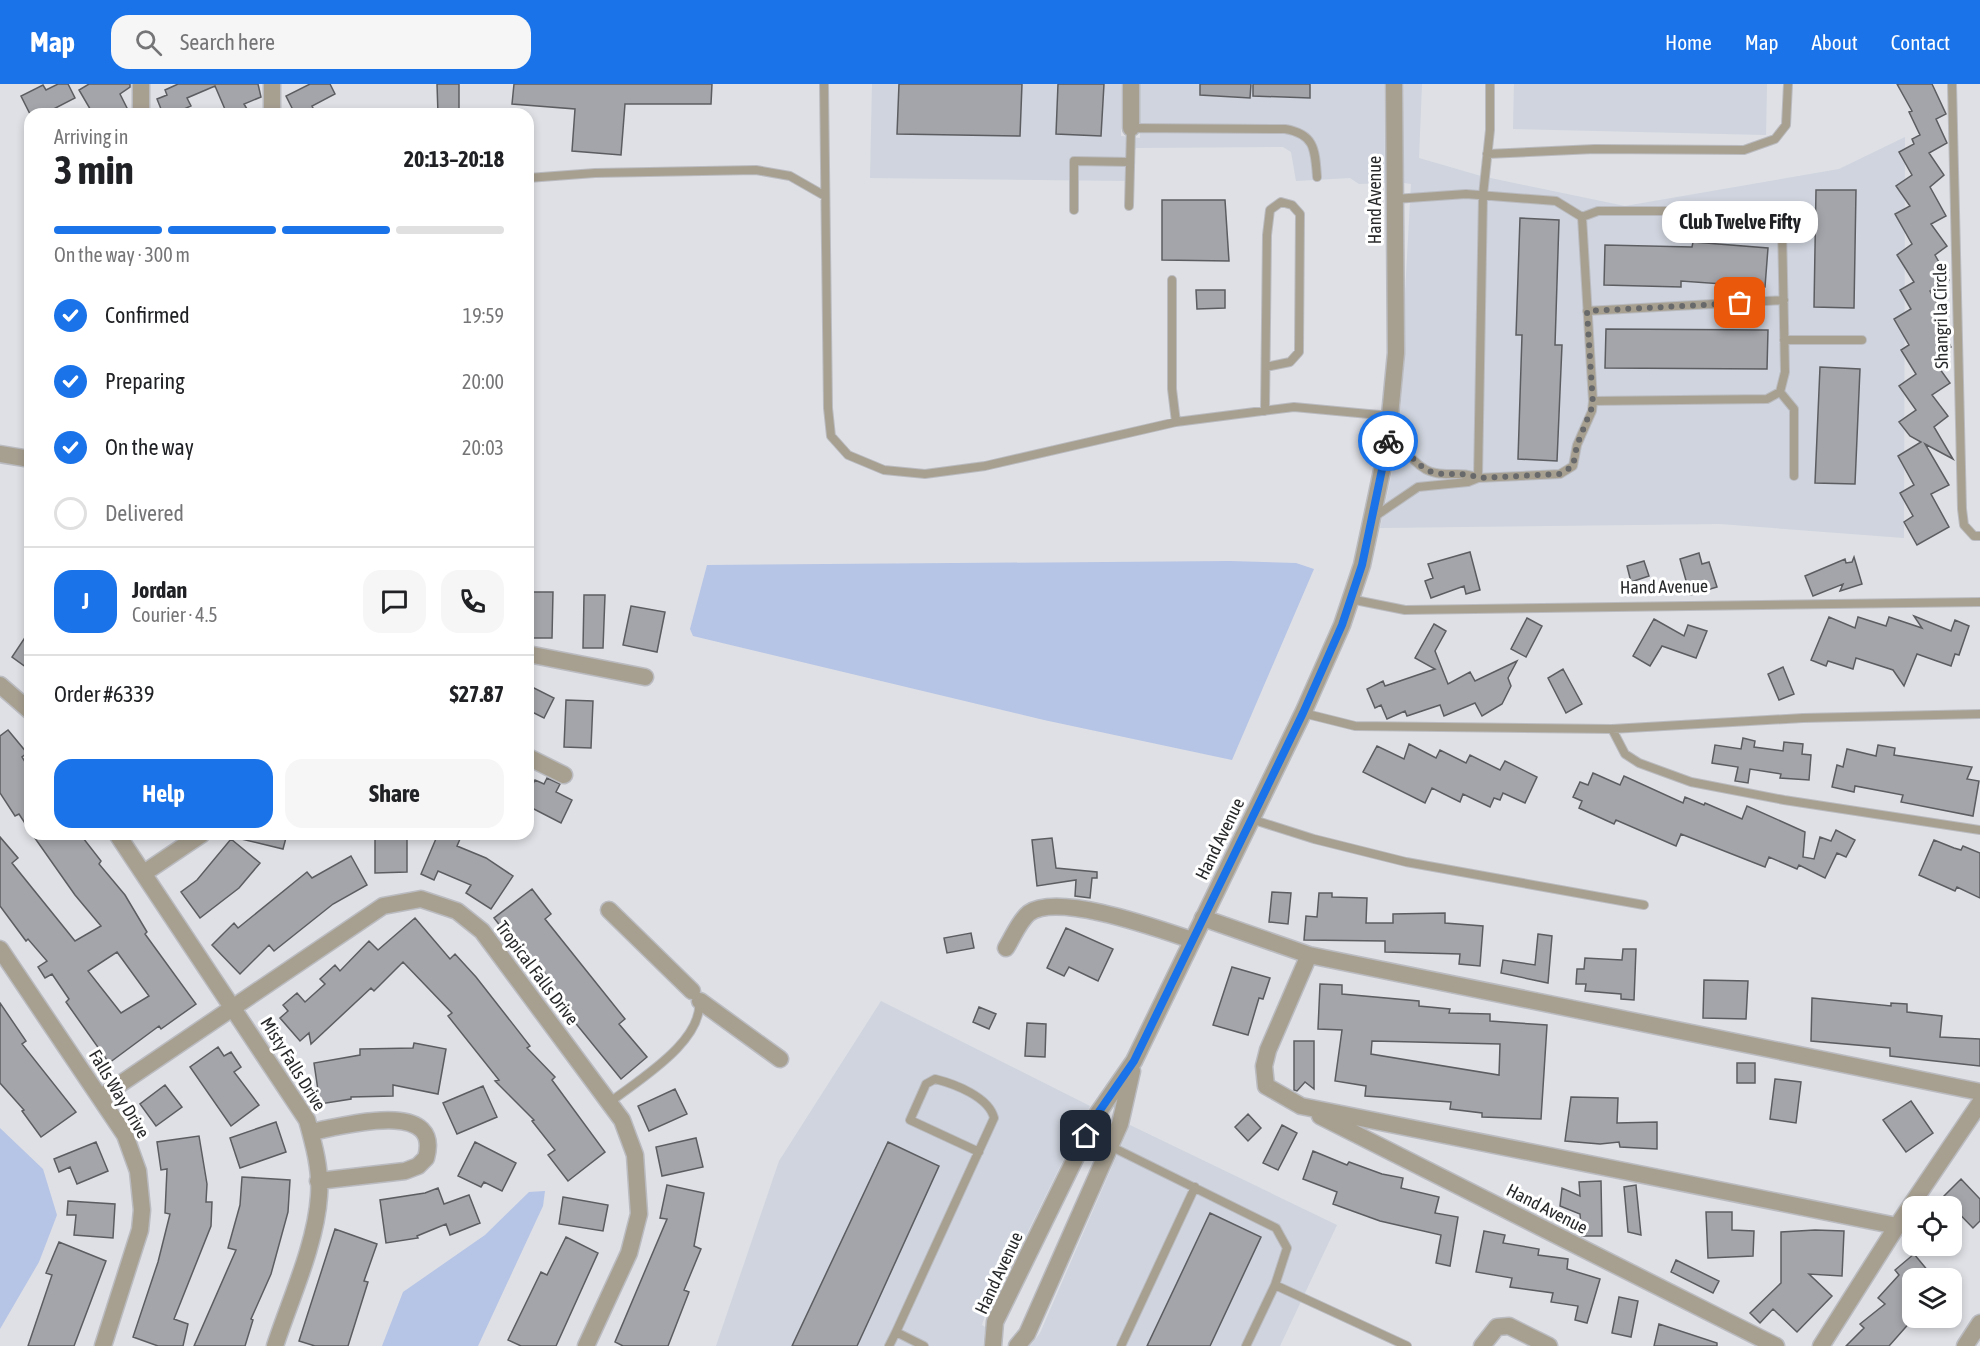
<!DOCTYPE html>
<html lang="en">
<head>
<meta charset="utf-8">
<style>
	body { margin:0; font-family:"Asap Condensed",sans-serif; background:#f6f6f6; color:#202124; height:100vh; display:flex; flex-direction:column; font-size:22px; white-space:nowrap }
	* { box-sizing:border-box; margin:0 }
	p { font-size:20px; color:#757577 }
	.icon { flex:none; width:33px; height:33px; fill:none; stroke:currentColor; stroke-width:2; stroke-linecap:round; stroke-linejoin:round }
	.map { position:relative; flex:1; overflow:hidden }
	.drawer { position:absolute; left:24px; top:24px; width:510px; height:732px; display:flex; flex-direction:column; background:#fff; border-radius:18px; box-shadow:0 3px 9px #0003 }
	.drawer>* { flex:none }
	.controls { position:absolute; left:1902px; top:1112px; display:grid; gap:12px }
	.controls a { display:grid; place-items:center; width:60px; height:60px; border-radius:12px; background:#fff; box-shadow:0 3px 9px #0003; font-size:30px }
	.pin { position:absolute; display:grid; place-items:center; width:51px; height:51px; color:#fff; margin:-26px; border-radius:12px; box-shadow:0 3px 9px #0006 }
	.courier { position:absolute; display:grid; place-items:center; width:60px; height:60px; margin:-30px; border:4px solid #1a73e8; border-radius:50%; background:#fff; color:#222; box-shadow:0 2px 8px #0007 }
	.bubble { position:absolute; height:42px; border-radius:18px; background:#fff; box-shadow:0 3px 9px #0003; font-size:20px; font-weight:700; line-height:42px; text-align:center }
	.headline em { font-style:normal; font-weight:700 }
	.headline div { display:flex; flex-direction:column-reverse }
	.headline { display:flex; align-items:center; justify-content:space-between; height:102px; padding:0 30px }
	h1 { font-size:39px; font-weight:700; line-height:45px }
	.bar { display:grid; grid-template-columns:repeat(4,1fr); gap:9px 6px; align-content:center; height:72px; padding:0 30px }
	.bar i { height:8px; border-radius:4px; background:#e0e0e0 }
	.bar .selected { background:#1a73e8 }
	.bar p { grid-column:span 4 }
	.line { display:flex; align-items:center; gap:15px; padding:0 30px; border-top:2px solid #e0e0e0 }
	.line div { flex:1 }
	.round { display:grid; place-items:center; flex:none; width:63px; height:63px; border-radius:18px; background:#f6f6f6 }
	ol { padding:0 30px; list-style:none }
	li { display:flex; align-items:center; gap:18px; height:66px }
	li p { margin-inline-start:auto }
	li .icon { padding:6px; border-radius:50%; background:#1a73e8; color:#fff; stroke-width:4 }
	li:last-child { color:#757577 }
	li i { width:33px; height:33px; border:3px solid #e0e0e0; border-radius:50% }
	.cta { display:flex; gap:12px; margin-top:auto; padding:12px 30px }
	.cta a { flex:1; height:69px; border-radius:18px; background:#1a73e8; color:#fff; font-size:24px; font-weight:700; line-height:69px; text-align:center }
	.cta a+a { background:#f6f6f6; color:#202124 }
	header { display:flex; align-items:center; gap:36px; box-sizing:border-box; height:84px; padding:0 30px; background:#1a73e8; color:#fff }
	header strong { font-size:28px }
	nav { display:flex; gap:33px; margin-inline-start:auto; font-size:21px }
	.search { width:420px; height:54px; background:#f6f6f6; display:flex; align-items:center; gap:15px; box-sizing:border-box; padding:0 21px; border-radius:18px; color:#757577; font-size:22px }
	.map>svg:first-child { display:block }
</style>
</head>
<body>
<header>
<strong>Map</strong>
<div class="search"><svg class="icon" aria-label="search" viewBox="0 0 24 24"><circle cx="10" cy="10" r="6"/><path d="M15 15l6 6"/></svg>Search here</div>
<nav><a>Home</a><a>Map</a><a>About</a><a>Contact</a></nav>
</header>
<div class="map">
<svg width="1980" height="1262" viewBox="0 0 1980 1262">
	<rect width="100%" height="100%" fill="#dee0e5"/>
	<path fill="#cfd4de" d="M872,0H1121V52L1140,54V0H1384L1385,99L1359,100L1350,94L1296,97L1291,68L1283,63L1136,64L1133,67L1131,97L870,94Z
		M1404,0H1422L1419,74L1481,92L1625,122L1839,85L1905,53L1904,454L1720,440L1380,444L1397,365L1405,270V209L1411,100L1404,99Z
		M1514,0H1767L1766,51L1513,45Z
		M881,917L1090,1022L988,1228H986L982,1241L985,1243L983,1262H716L779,1077Z
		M1130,1041L1337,1141L1280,1262H1030L1040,1249Z"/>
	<path fill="#b6c4e5" d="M1230,477L1296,479L1314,485L1232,676L1044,636L693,552L690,545L707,481Z
		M0,1044L43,1085L57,1131L39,1178L0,1245Z
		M545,1107L543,1122L478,1262H382L403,1208L485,1151L529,1108Z"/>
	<path fill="#a3a5aa" stroke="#5c5d61" stroke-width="1.5" fill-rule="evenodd" d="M58,0H68L75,14L44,30H30L21,12L43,1L46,6Z
		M89,0H130V3L120,10L130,30H93L79,6Z
		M178,0H258L261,13L244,20L250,30H227L215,2L187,14L191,22L173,30H163L157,15L167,11L165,6Z
		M310,0H330L335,10L312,22L316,30H295L286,12Z
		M437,0H459V30H438Z
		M514,0H712L711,20H625L621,71L572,67L575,25L512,20Z
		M899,0H1022L1020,52L897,50Z
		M1058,0H1104L1101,52L1056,50Z
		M1200,0H1251L1250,14L1200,11Z
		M1253,0H1310V14L1253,12Z
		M1897,0H1932L1946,30L1936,35L1947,59L1929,69L1944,91L1930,103L1946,132L1931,140L1947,162L1935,171L1949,196L1930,207L1946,235L1937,239L1951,263L1932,274L1950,299L1932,311L1948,332L1934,343L1953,375L1925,360L1949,401L1931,410L1949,443L1917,461L1904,438L1913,432L1900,409L1914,401L1898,372L1921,358L1910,352L1899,338L1916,326L1899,302L1916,290L1901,266L1909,261L1894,235L1911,225L1900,206L1914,198L1897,171L1912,160L1895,130L1910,122L1896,102L1912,91L1899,68L1914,60L1912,55L1920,51L1909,28L1912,27Z
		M1816,106H1856L1854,224L1814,223Z
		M1162,116H1225L1229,177L1162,176Z
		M1520,134L1559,136L1555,261H1562L1557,377L1518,375L1522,251H1516Z
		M1693,158L1768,164L1765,203L1681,197V203L1604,201L1605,161L1692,163Z
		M1196,206H1225V224L1197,225Z
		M1606,245L1768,246L1767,285L1605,284Z
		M1820,283L1860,285L1855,400L1815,399Z
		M1470,468L1480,506L1466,510L1464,502L1431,514L1425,497L1433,494L1428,480Z
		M1699,469L1702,480L1709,478L1717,503L1690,511L1680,475Z
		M1854,473L1862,500L1840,507L1843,500L1813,512L1805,492L1845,475L1846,479L1852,478Z
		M1644,477L1649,492L1631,498L1627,482Z
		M532,508H553L552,554H528V526H532Z
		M584,511H605L603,564H583Z
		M631,522L665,528L657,568L623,561Z
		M1914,532L1951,547L1955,536L1969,542L1959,571L1955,570L1951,582L1917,570L1904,602L1893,586L1856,574L1853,585L1828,577L1826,582L1811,576L1829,533L1855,544L1858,533L1886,542L1889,533L1922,544Z
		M1527,534L1542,542L1526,573L1511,565Z
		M1654,535L1684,552L1688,541L1707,547L1696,574L1662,562L1650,582L1633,572Z
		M1434,540L1446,547L1435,567L1448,600L1470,588L1475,597L1517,577L1508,594L1511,602L1502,620L1482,632L1475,619L1444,632L1440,621L1407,632L1405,627L1387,635L1381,621L1375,624L1367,605L1383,597L1385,602L1435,585L1415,574Z
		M30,546V586L12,573Z
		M1783,583L1794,610L1779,616L1768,590Z
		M1563,585L1582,620L1566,629L1548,594Z
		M528,601L554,614L544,634L528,626Z
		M566,616L593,617L591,664L564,663Z
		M8,646L27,669L22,673L30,686V747L19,730L15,732L0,709V652Z
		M1743,654L1755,657L1754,663L1783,667L1784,658L1803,660L1802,670L1811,671L1809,696L1780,694L1781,690L1750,685L1748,699L1735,697L1738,683L1712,679L1715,661L1741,665Z
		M1409,660L1436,674L1440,666L1466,679L1470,671L1500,686L1505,677L1537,693L1525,719L1503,709L1500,716L1494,714L1490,723L1463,710L1460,718L1432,704L1425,719L1363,688L1377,662L1404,675Z
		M1878,661L1895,664L1894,671L1972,683L1967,695L1979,697L1973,732L1901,718L1903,711L1855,702L1854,708L1832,703L1837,681L1843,683L1847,665L1876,672Z
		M1593,689L1620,701L1624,692L1683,719L1685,713L1704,721L1705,719L1742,735L1747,722L1805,748L1803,773L1814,775L1820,753L1831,757L1836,746L1855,756L1846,773L1837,769L1825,794L1799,781L1797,785L1769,773L1765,783L1681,750L1676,762L1616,736L1614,740L1579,724L1582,717L1573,713L1580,698L1588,701Z
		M547,694L560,700L556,708L572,716L561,739L528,722V710L535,696L544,700Z
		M32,750H80L101,777L99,780L125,811L147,848L145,850L196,920L161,945L159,942L109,979L66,918L69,915L52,890L45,894L38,883L47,877L28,855L26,857L0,822V753L18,774L12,779L75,857L101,842L75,811ZM117,868L149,912L121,929L88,887Z
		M242,750H287L283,765L241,755Z
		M375,750H407V788L375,789Z
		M438,750H448L460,755L457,762L486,774L513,792L491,825L466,809L471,801L438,787L434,796L421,790Z
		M1052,754L1056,784L1097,788V794H1092L1090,814L1075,812L1076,796L1037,802L1032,756Z
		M231,755L260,779L239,804L200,834L181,808L197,796Z
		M1934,756L1954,764L1961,766L1963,762L1980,769V814L1957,803L1955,807L1919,791Z
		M351,772L367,801L333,820L274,867L269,861L240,890L212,861L234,839L238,844L307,788L312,794Z
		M532,805L551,830L545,835L625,935L619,940L647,973L621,995L547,904L553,899L533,875L528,878L494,834Z
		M1272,808L1291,809L1288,840L1269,838Z
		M1319,809H1332V813L1367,814L1366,839H1393V830L1445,829V839L1483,842L1480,882L1459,880L1460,870L1385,868V857L1304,856L1306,832L1317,833Z
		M415,834L450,875L455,870L476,893L530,962L527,964L555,993L552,996L605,1068L568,1097L548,1071L555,1066L532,1037L534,1036L495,997L499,996L448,932L452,929L403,878L374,907L371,904L311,960L309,949L300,957L280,934L288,927L283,921L297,909L305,918L325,900L320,895L335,881L340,887L369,857L378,866Z
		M1066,844L1113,865L1098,897L1069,883L1064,892L1047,884Z
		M971,849L974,864L947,869L944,854Z
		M1538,850L1552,852L1548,899L1501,889L1503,876L1535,881Z
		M1623,865H1636L1634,916L1621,915V910L1585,907L1586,900H1576L1577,885H1584L1585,874L1622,876Z
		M1232,883L1270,894L1263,915L1259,914L1248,951L1213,941Z
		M1704,896L1748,897L1746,935L1703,934Z
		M1320,900L1342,901V910L1419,917V922L1450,925L1449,929L1490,930V937L1547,941L1541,1035L1482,1033V1029L1450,1025L1451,1018L1365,1012L1366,1002L1335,997L1342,946L1318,945ZM1372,957L1500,960L1499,991L1371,970Z
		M1812,914L1891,922V919L1907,920V928L1942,932L1940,953L1980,955V982L1890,972V964L1811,957Z
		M0,919L26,957L22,960L76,1028L41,1053L22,1027L24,1026L0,999Z
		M979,923L996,930L989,945L973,938Z
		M1027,939L1046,940L1045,973L1025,972Z
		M1294,957H1314V1005L1305,998L1297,1007L1294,1006Z
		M414,959L446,965L438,1010L393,1001V1012L351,1013V1015L320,1020L314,979L360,971V965L413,964Z
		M218,963L224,972L231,968L241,983L234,988L259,1021L231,1042L190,983Z
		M1737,979H1755V999H1737Z
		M1775,995L1801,998L1796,1039L1770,1035Z
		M165,1001L182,1023L156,1042L140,1020Z
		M483,1002L497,1033L457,1050L443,1019Z
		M675,1005L687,1030L649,1047L638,1022Z
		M1571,1013L1618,1014L1617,1039L1657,1038V1065L1620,1063L1619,1058L1600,1060L1565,1057Z
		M1911,1017L1933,1049L1906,1068L1883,1036Z
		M1248,1030L1261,1044L1248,1057L1235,1043Z
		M276,1038L286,1068L240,1084L230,1054Z
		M1282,1041L1297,1049L1278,1086L1263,1079Z
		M199,1052L207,1100L206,1118H212L211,1142L174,1235L188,1240L183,1262H158L133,1253L158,1178L170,1130L165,1129L167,1085L161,1086L157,1058Z
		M696,1054L703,1083L662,1092L656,1063Z
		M96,1058L108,1087L77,1100L70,1083L59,1088L54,1075Z
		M475,1058L516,1079L502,1107L484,1098L481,1103L458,1092Z
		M888,1058L939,1082L875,1223L857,1262H792Z
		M1313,1067L1347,1081L1349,1078L1382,1090L1403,1094L1401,1104L1439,1113L1435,1129L1458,1133L1450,1182L1436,1179L1441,1151L1380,1137L1333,1120L1337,1108L1303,1095Z
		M242,1093L290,1096L288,1128L271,1190L251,1235L253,1236L245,1262H194L236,1166L228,1164L240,1121Z
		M1961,1095L1980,1115V1137L1973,1144L1943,1113Z
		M1601,1097L1602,1152H1582L1580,1130L1560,1122L1562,1104L1580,1112L1579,1098Z
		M667,1101L704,1109L694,1162L701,1165L684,1206L689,1208L668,1262H623L615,1258L667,1135L660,1134Z
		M1636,1101L1641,1151L1628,1148L1624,1103Z
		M438,1104L444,1120L469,1111L480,1139L450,1151L446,1140L417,1152L418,1154L386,1159L380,1116L425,1109Z
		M563,1113L608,1121L603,1147L559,1140Z
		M68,1117L115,1120L113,1154L74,1151L76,1131H67Z
		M1706,1128H1732V1146L1754,1147L1753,1172L1708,1174Z
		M1210,1129L1261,1153L1210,1262H1147Z
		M335,1145L377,1160L364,1197L368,1198L348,1262H315L299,1257Z
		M1815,1146L1844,1147L1842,1192L1809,1190L1832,1212L1797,1248L1773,1225L1760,1239L1750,1229L1781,1199V1148Z
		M1484,1147L1505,1151L1503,1159L1539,1165L1538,1171L1568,1175L1567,1185L1600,1195L1587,1239L1575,1236L1578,1222L1551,1218L1553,1209L1510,1203L1512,1194L1476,1188Z
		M566,1153L598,1169L556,1262H521L508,1256L541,1188L547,1191Z
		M59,1158L106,1177L74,1262H28L52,1191L46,1189Z
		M1914,1170L1934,1194H1912V1236L1889,1262H1846L1864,1244L1860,1240L1885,1220L1878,1214L1899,1191L1895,1186Z
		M1676,1176L1719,1197L1713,1209L1671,1188Z
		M1619,1213L1638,1217L1631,1253L1612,1249Z
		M1659,1240L1717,1259V1262H1654Z"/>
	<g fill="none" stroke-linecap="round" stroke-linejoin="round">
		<defs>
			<path id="service" d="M824,0L828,324L831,352L848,371L884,386L925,390L985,382L1176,338L1294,323L1390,332
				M1952,0L1962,425L1964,441L1974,452H1980
				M1487,70L1595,65L1744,66L1775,55L1786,41L1788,0
				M528,94L595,89L756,86L790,92L825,112
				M1395,115L1466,110L1556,117L1582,133L1598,127H1768L1782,144L1785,288L1780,308L1767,315L1593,317L1592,327L1577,361L1573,382L1560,390L1478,394L1483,111L1490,46V0
				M1129,122L1131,44L1285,45C1315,50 1315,66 1317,93
				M1074,126V77L1130,78
				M1582,133L1593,317
				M1172,196V305L1176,338
				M1587,227L1784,216
				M1784,256H1862
				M1780,308L1794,325V392
				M1265,327L1267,151L1270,126L1281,118L1292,121L1300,130L1299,268L1290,278L1266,283
				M1374,433L1418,403L1468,398L1478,394C1464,387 1451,392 1436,389C1415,386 1401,359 1389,344
				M1350,515L1405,526L1980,518
				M1303,629L1355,642L1612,645L1803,634L1980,630
				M1612,645L1625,670L1639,679L1691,698L1784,716L1980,746
				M1251,735L1314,755L1406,778L1644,821
				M609,1019C638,996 705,957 699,915
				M1110,1062L1276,1144L1287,1164L1275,1201
				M889,1262L896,1248
				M924,1262L896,1248L994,1034C989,1013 955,1000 935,995L926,1000L910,1036L979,1068
				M1121,1262L1195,1103
				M1246,1262L1275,1201L1407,1262"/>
			<path id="minor" d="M141,30V0
				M272,30V0
				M1131,44V0
				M0,370L30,375
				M528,570L645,593
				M0,601L30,627
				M528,673L564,691
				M117,750L307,1036C314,1061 321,1086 319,1112C316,1160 290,1216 275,1262
				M144,789L202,750
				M609,826L692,907
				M1203,834L1309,871L1980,1008
				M1006,864C1013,853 1019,837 1029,829C1058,808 1159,845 1192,856
				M0,865L125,1051L138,1087L142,1126L140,1146L103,1262
				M1309,871L1268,966L1264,982L1266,1002L1301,1022L1897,1142
				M700,917L780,975
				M101,1013L383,822L421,815L457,827L482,847L622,1036L635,1071L639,1130L629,1169L586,1262
				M1320,1032L1776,1262
				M311,1048C339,1043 443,1013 426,1074L418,1082L405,1087L318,1097
				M1482,1262L1497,1243L1509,1242L1549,1262
				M1821,1262L1897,1142L1980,1019"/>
			<path id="tertiary" d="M993,1262L995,1238L1096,1032L1134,977L1303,629L1342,541L1362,481L1387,363L1396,269L1394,0
				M1017,1262L1027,1250L1120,1040L1132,987
				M1965,1262L1980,1239"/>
		</defs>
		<use href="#service" stroke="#babbc0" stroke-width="10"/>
		<use href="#minor" stroke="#babbc0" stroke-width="19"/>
		<use href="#tertiary" stroke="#babbc0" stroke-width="19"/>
		<use href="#service" stroke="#a7a091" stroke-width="8"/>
		<use href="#minor" stroke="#a7a091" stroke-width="16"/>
		<use href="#tertiary" stroke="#a7a091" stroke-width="16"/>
	</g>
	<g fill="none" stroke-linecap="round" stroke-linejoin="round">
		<path stroke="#68696b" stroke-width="6" stroke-dasharray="0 10.8" d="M1388,357L1389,343C1401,358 1415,385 1436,389C1451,392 1464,387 1478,394L1560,390L1573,382L1577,361L1593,321L1587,227L1740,219"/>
		<path stroke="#1a73e8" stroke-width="8" d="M1086,1052L1096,1032L1134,977L1303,629L1342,541L1362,481L1388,357"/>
	</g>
	<g text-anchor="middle" stroke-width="6" stroke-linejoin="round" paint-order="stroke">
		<g font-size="18" fill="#28292a" stroke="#fff">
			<text transform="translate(1375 116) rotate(-90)" y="6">Hand Avenue</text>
			<text transform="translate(1941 232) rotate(-91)" y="6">Shangri la Circle</text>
			<text transform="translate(1664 503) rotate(-1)" y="6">Hand Avenue</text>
			<text transform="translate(1220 755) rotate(-64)" y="6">Hand Avenue</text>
			<text transform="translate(537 889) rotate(53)" y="6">Tropical Falls Drive</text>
			<text transform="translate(293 980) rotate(58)" y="6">Misty Falls Drive</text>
			<text transform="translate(119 1010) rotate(59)" y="6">Falls Way Drive</text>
			<text transform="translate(1547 1125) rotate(27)" y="6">Hand Avenue</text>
			<text transform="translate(999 1189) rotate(-65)" y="6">Hand Avenue</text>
		</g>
	</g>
</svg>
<div class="controls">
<a><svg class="icon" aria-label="locate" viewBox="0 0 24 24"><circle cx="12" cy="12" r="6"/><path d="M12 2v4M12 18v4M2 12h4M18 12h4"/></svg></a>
<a><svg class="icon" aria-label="layers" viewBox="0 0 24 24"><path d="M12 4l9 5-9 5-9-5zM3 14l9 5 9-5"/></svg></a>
</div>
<div class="pin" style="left:1740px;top:219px;background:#ea580c"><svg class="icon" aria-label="bag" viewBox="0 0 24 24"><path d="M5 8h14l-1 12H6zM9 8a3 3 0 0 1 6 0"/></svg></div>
<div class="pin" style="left:1086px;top:1052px;background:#1f2937"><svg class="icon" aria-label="home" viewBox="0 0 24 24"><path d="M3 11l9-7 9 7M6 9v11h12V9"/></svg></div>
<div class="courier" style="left:1388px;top:357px"><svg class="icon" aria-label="bike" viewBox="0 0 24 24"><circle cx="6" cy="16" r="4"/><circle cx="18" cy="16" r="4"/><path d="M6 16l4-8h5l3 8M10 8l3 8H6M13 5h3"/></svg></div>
<div class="bubble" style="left:1662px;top:117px;width:156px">Club Twelve Fifty</div>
<section class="drawer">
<div class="headline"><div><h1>3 min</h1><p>Arriving in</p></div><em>20:13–20:18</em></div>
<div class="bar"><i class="selected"></i><i class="selected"></i><i class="selected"></i><i></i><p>On the way · 300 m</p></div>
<ol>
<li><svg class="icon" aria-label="check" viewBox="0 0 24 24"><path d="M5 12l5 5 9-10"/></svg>Confirmed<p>19:59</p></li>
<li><svg class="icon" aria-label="check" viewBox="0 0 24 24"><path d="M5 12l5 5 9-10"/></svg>Preparing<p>20:00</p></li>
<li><svg class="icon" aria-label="check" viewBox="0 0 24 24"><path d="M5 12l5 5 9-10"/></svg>On the way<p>20:03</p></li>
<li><i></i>Delivered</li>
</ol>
<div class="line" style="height:108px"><b class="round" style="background:#1a73e8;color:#fff">J</b><div><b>Jordan</b><p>Courier · 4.5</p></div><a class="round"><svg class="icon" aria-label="chat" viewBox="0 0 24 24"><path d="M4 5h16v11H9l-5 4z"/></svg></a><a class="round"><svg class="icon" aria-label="phone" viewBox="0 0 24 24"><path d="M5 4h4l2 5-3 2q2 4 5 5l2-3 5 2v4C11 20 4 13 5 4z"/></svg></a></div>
<div class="line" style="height:78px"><div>Order #6339</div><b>$27.87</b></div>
<div class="cta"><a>Help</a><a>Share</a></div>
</section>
</div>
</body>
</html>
